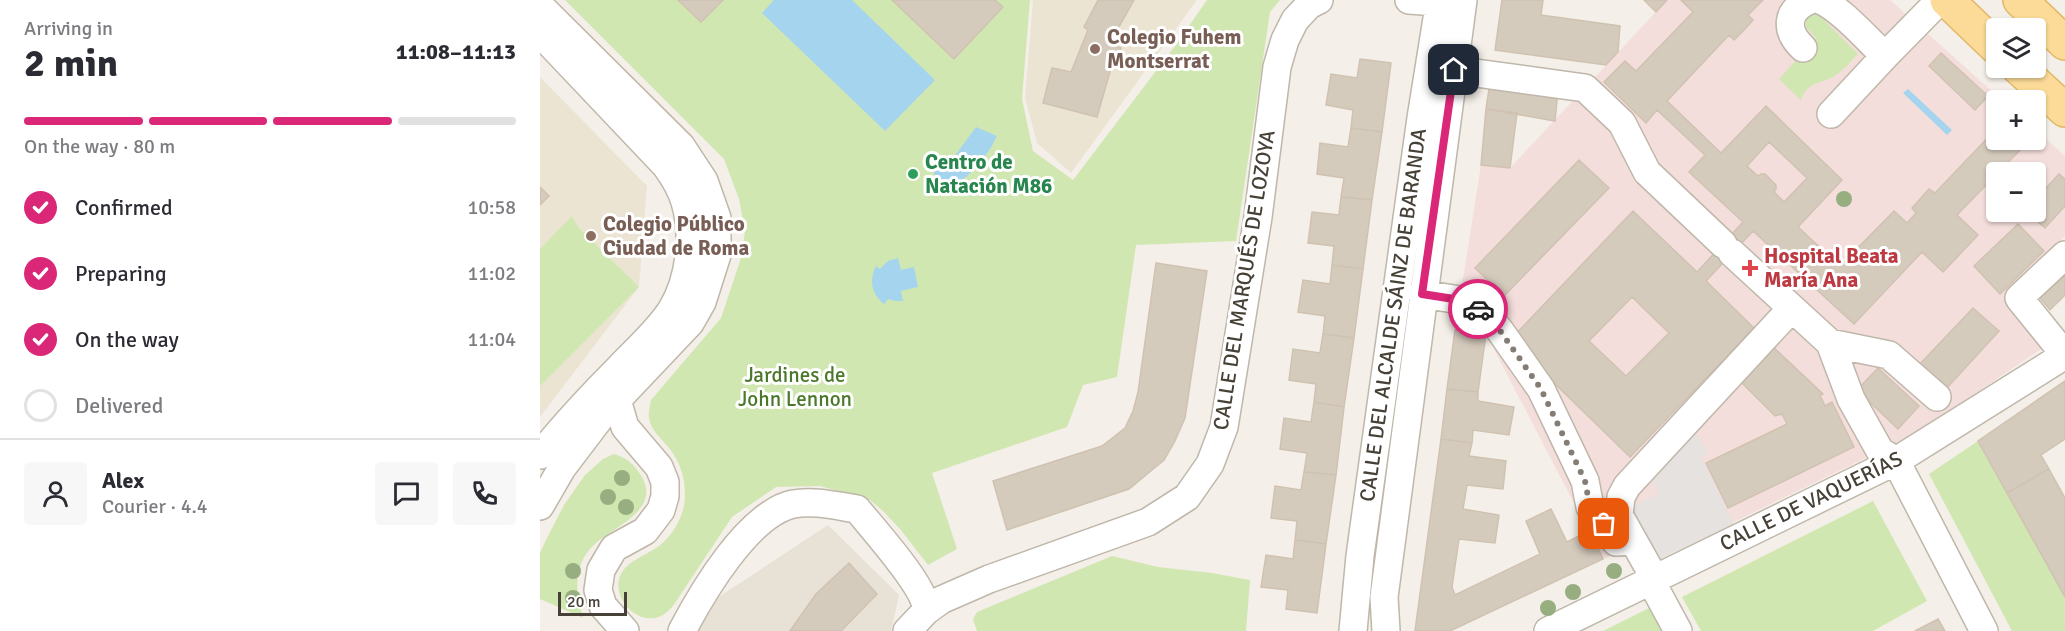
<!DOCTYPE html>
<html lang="en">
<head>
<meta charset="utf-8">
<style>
	body { margin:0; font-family:Signika,sans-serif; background:#f7f7f7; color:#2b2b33; height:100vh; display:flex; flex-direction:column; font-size:22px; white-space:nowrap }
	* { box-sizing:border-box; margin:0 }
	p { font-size:20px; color:#7c7c81 }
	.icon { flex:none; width:33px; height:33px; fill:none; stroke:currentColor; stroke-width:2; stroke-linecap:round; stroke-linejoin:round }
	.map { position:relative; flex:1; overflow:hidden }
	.sheet { display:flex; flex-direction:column; background:#fff; width:540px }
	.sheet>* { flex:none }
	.fabs { position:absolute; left:1446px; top:18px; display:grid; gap:12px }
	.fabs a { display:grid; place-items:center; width:60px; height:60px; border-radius:6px; background:#fff; box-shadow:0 2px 4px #0004; font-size:30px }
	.scale { position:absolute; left:18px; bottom:15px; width:69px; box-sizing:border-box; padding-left:6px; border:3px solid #474037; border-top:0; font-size:16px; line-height:21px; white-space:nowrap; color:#474037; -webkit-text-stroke:4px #fff; paint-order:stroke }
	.pin { position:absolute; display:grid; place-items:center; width:51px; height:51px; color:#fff; margin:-26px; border-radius:12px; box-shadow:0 3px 9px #0006 }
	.courier { position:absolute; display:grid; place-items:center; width:60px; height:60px; margin:-30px; border:4px solid #db2777; border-radius:50%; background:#fff; color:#222; box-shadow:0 2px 8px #0007 }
	.overview em { font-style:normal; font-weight:700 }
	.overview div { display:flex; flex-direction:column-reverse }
	.overview { display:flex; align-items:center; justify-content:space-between; height:102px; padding:0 24px }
	h1 { font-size:39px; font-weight:700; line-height:45px }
	.bar { display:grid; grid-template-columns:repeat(4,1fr); gap:9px 6px; align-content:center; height:72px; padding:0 24px }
	.bar i { height:8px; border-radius:4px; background:#e1e1e2 }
	.bar .current { background:#db2777 }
	.bar p { grid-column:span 4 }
	.line { display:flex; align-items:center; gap:15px; padding:0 24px; border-top:2px solid #e1e1e2 }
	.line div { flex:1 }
	.round { display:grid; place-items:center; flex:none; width:63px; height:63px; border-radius:6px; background:#f7f7f7 }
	ol { padding:0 24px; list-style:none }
	li { display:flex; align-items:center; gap:18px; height:66px }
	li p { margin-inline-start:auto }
	li .icon { padding:6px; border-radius:50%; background:#db2777; color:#fff; stroke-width:4 }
	li:last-child { color:#7c7c81 }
	li i { width:33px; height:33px; border:3px solid #e1e1e2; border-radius:50% }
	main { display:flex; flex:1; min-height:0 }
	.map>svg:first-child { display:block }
</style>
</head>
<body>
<main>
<section class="sheet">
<div class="overview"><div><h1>2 min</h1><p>Arriving in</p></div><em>11:08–11:13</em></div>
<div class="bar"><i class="current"></i><i class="current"></i><i class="current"></i><i></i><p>On the way · 80 m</p></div>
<ol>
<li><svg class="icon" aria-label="check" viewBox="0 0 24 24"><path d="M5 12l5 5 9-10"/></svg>Confirmed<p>10:58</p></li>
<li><svg class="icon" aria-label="check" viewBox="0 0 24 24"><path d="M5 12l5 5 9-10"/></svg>Preparing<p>11:02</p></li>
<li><svg class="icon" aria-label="check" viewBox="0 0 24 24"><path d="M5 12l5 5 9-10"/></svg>On the way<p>11:04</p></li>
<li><i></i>Delivered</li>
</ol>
<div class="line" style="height:108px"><a class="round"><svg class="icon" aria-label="person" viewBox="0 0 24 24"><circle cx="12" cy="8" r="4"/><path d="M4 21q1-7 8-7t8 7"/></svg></a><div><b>Alex</b><p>Courier · 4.4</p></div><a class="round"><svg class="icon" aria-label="chat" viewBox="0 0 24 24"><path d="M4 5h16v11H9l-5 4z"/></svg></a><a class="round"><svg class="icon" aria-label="phone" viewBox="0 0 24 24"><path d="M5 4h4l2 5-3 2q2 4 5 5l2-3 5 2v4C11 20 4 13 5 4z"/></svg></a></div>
</section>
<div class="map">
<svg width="1525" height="631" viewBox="0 0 1525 631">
	<rect width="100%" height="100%" fill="#f4efe8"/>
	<path fill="#e7e1d6" d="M288,525L359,595L351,631H127Z"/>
	<path fill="#ece4d2" d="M493,0H657L531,173L497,143L485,98Z
		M0,77L107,186L99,287L0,417Z"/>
	<path fill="#f4dedc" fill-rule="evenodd" d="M1127,0H1350L1462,100H1456V140H1496V130L1525,156V236L1464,300L1504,347L1377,433L1093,571L1082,551L1063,559L946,334L915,330L941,165L970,168ZM1456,172H1496V212H1456Z"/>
	<path fill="#d1e7b1" d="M25,0H490L482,99L493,151L533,180L635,46L667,0H740L730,12L696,241L596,245L577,377L543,385L527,427L392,473L417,549L388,565L360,529L343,511L330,500L280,486L236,487L192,517L133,606C130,609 126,613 123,615C98,629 68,596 82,572C90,560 104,556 116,548C132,538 146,514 145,494C145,477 140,462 129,448C121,438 111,431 109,418C108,413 110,406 111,400L181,318L202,255L205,231L199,199L184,159Z
		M1272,14H1278L1318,54C1311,61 1304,70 1296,75C1283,85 1268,79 1261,100L1239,79L1276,38L1266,27V20Z
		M32,216L38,227L99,287L0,386V249Z
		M1438,441L1525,597V631H1472L1389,474Z
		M74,454C87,458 95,465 102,477C121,511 72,527 54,545C49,549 43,558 41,564C34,583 38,600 43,618L0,599V553L7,538L24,505L45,475L63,459Z
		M1333,501L1387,601L1333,631H1161L1142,597Z
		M572,556L618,567L672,573L710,580L706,631H437L433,619L437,612Z
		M1110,608L1121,631H1063L1109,608Z"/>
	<path fill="#e5e2df" d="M1156,434L1168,453L1161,457L1194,524L1117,560L1089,513L1090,506L1119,494L1112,478Z"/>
	<path fill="#a5d4ef" d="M234,0H312L395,80L345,131L222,13Z
		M1368,89L1412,130L1407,135L1363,93Z
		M436,127L457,136C443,164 428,178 402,194L393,171L414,157Z
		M358,258L361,270L374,267L378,287L361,291L363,301H355L348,299L344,304C331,293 329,281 336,266L340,269L348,261Z"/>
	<path fill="#d5cbbd" stroke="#d0c2b1" stroke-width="1.5" fill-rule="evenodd" d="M138,0H183L161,22Z
		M352,0H455L463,7L414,59Z
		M558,0H594L570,43L581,48L571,68L557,117L503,103L512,68L531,72L548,30L544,27Z
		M962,0H1003L1001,15L1080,26L1078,52L1066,65L955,50Z
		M1104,0H1127L1116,12Z
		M1141,0H1223L1208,15L1213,20L1205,29L1194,40L1189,35L1127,101L1181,153L1226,106L1302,180L1258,227L1300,266L1354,211L1367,223L1376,213L1372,208L1389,189L1395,193L1456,129V140H1471L1481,149L1417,215L1438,235L1403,272L1382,252L1314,324L1213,231L1166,281L1214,328L1090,457L970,340L1093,211L1157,272L1203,222L1149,172L1165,155L1117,110L1106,123L1064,82L1085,61L1096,71L1153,12ZM1229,142L1267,178L1244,202L1234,192L1236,189V185L1225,174H1221L1218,176L1207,166ZM1092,297L1129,333L1086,376L1049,341Z
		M1401,53L1448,96L1435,110L1389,66Z
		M820,59L851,63L842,132L811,128L813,110L786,105L791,74L817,78Z
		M950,82L1018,91L1015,121L946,109Z
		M946,109L977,113L970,168L941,165Z
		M811,128L842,132L832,200L801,197L804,178L777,174L780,143L808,147Z
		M1039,160L1069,188L964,296L935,268Z
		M1519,174L1525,179V206L1505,228L1487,212H1496V199Z
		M0,187L9,196L0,205Z
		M801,197L832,200L823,269L792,265L794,246L768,243L772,212L799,215Z
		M1478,224L1504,251L1460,294L1434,266Z
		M616,263L667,271L645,418L634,443L624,460L589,489L467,530L453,481L562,446L585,428L593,411L598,392Z
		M792,265L823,269L814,338L783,334L785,316L758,312L763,280L790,284Z
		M1525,275V295L1510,310L1500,298Z
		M1433,308L1459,331L1405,390L1378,366Z
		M915,330L946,334L938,392L907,389Z
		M783,334L814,338L804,407L774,402L776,384L749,380L753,349L780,353Z
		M1231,345L1283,394L1280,395L1285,406L1292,402L1314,447L1188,508L1166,463L1247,424L1242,414L1235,416L1198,379Z
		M1338,368L1379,406L1358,429L1317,390Z
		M1525,381V439L1501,455L1509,469L1467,493L1438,441Z
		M907,389L938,392V401L974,407L969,435L933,430L932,443L901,439Z
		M774,402L804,407L796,475L764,472L767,453L740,449L744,418L771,422Z
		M901,439L932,443L929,456L966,461L963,489L927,485L923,509L959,515L955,543L919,539L912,587L915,595L1000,554L986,521L1011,509L1027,542L1049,531L1063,559L910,631H875Z
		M1509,469L1525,498V597L1467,493Z
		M764,472L796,475L786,544L755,540L757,521L731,518L735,486L761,490Z
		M755,540L786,544L777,613L746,609L748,590L721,587L726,555L753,559Z
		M309,563L337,594L301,631H250L276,594Z
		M1398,619L1405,631H1375Z"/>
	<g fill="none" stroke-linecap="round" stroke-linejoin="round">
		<defs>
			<path id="minor" d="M869,0L910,3L916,2
				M1280,0C1300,8 1328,40 1345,56
				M0,6L141,146L164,181L177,218V255L162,302L150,323L60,418L22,468L0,506
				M0,33L126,166C134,177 141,188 145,202C155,235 150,279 132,309C119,330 97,349 80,367C52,395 25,424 0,455
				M1263,48C1245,31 1245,11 1270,0
				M914,70L1045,88L1082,123L1107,172L1183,244
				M1291,114L1345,56L1400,0
				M1192,253L1290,343L1311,399L1340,451L1356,461
				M1525,255L1479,298L1525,355
				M882,294L920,300L936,307L949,317L961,332L1001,389L1045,481L1050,507L1076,542L1092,541
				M1290,343L1349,355L1397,397
				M77,400L85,427L119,467L125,482V496L121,510L105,531L74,548L61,570L58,590L63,606L85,631
				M1356,461L1444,631
				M1115,579L1079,515L1081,497L1087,486L1251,309
				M1111,581L1138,631
				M142,631C162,593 208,514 253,504C274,500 297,506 317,509C332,528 388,589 386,611
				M367,631L386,611L401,600L449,579L608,522L647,497L670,464L684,427L718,217L737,67L745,40L755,20L769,5L779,0
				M813,631L820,556L881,118L900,0
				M846,631L844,597L923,0
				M1008,631L1356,461L1525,355"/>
			<path id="major" d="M1407,0L1456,47
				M1480,0L1525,43
				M1479,68L1525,110"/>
		</defs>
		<use href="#minor" stroke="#bfb7aa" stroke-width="30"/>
		<use href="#major" stroke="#e2b868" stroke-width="36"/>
		<use href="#minor" stroke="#fff" stroke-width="27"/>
		<use href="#major" stroke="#fcdb98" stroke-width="33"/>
	</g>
	<g fill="#97ae80">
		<circle cx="1304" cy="199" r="8"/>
		<circle cx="82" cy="478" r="8"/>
		<circle cx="68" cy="497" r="8"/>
		<circle cx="86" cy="507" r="8"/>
		<circle cx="33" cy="571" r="8"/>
		<circle cx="1074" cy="571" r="8"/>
		<circle cx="1033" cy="592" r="8"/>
		<circle cx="33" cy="598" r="8"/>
		<circle cx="1008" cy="608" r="8"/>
	</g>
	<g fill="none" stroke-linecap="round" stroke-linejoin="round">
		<path stroke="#847d75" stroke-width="6" stroke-dasharray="0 10.8" d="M938,309L949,318L961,332L1001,389L1045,481L1050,507L1064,524"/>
		<path stroke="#db2777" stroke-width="8" d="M914,70L882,294L920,300L938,309"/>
	</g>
	<g fill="#8d6e63" stroke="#fff" stroke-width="2">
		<circle cx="555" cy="49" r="6"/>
		<circle cx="51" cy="236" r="6"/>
	</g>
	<circle fill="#2e9e5b" stroke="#fff" stroke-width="2" cx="373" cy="174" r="6"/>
	<path fill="#e0444e" stroke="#fff" stroke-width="2" d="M1207 259h6v6h6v6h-6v6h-6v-6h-6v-6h6z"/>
	<g text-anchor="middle" stroke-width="6" stroke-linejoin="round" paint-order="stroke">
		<g font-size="21" font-weight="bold" fill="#785e54" stroke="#fff" text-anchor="start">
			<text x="567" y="44">Colegio Fuhem<tspan x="567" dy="24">Montserrat</tspan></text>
			<text x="63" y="231">Colegio Público<tspan x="63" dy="24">Ciudad de Roma</tspan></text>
		</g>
		<g font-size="21" font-weight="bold" fill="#27864d" stroke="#fff" text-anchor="start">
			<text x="385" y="169">Centro de<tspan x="385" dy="24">Natación M86</tspan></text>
		</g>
		<g font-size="21" font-weight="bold" fill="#be3a42" stroke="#fff" text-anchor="start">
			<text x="1224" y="263">Hospital Beata<tspan x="1224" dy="24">María Ana</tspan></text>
		</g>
		<g font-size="21" fill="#474037" stroke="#fff">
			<text transform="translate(704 280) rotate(-81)" y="7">CALLE DEL MARQUÉS DE LOZOYA</text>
			<text transform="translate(853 315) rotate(-82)" y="7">CALLE DEL ALCALDE SÁINZ DE BARANDA</text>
			<text transform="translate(1271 501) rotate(-26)" y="7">CALLE DE VAQUERÍAS</text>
		</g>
		<g font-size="21" fill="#4b782b" stroke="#fff">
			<text x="255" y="382">Jardines de<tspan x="255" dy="24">John Lennon</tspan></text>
		</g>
	</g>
</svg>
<div class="fabs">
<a><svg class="icon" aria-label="layers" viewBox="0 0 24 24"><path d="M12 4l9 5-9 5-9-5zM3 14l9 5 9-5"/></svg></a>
<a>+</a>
<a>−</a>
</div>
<div class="scale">20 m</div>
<div class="pin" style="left:1064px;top:524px;background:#ea580c"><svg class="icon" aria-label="bag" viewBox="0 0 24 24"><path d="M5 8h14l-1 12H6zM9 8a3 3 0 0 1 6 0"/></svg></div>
<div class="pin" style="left:914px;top:70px;background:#1f2937"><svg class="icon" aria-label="home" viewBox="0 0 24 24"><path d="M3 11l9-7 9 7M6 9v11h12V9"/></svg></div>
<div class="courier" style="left:938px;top:309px"><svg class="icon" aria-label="car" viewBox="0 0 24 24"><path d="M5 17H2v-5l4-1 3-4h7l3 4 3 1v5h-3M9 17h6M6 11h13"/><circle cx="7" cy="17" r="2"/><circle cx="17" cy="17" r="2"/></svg></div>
</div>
</main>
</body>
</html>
